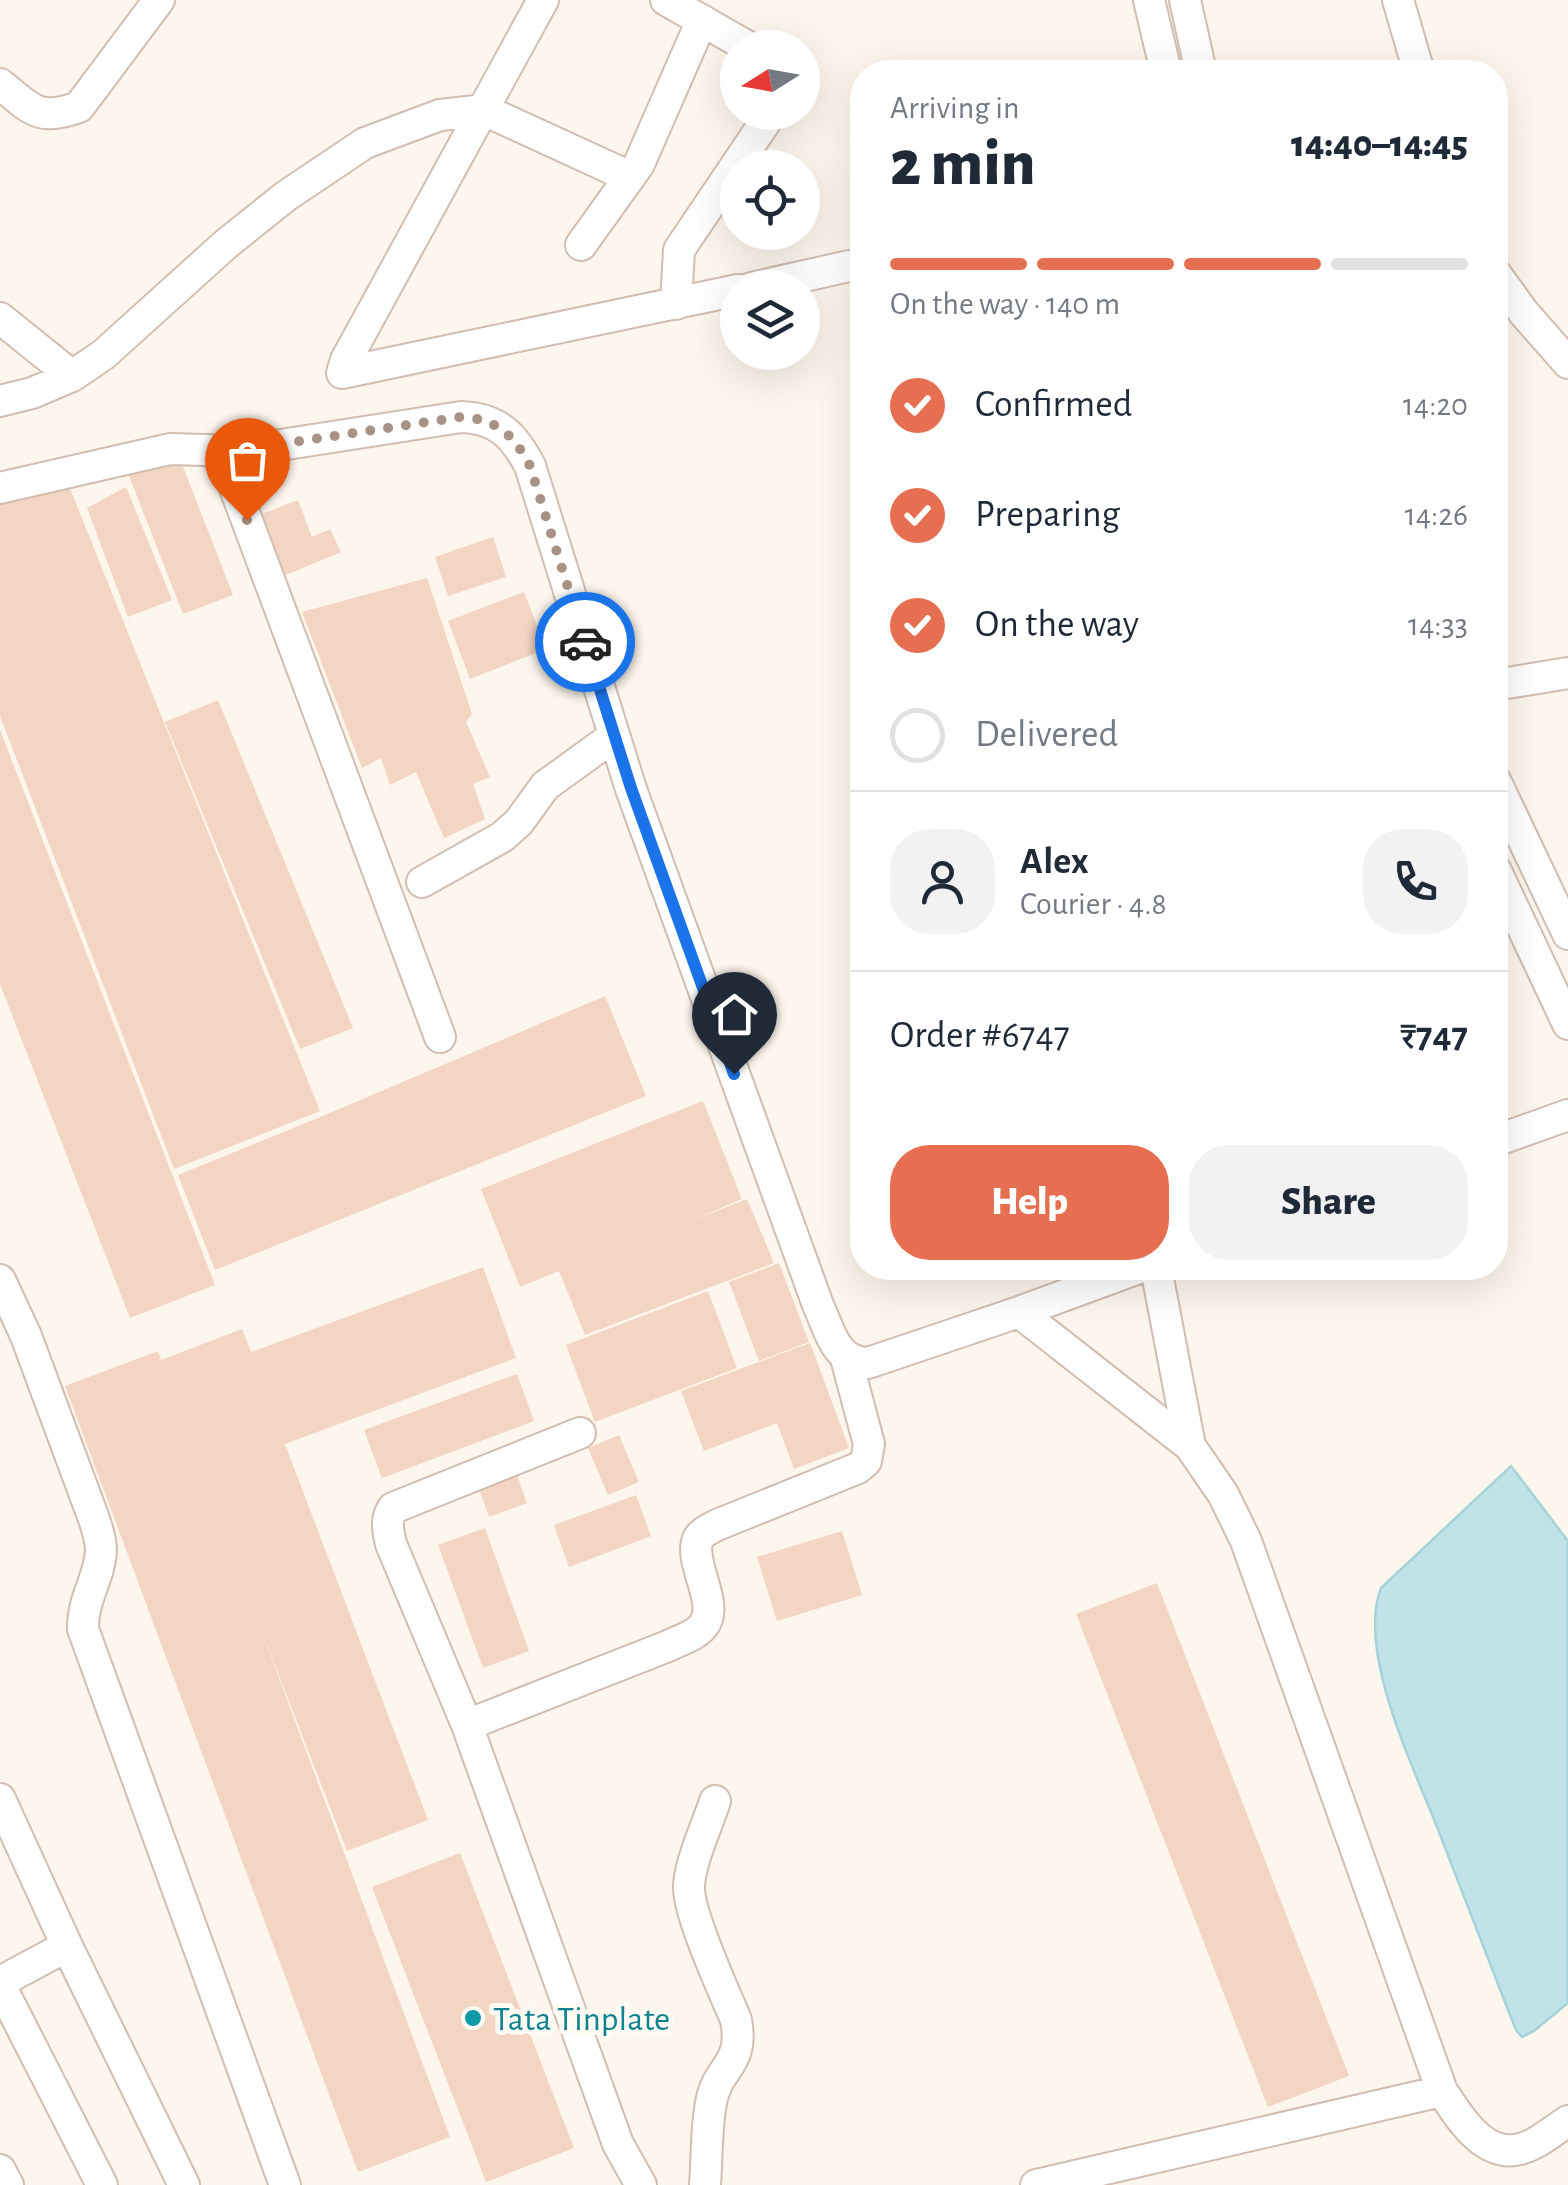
<!DOCTYPE html>
<html lang="en">
<head>
<meta charset="utf-8">
<style>
	body { margin:0; font-family:"Alegreya Sans",sans-serif; background:#f2f2f3; color:#1f2937; height:100vh; display:flex; flex-direction:column; font-size:38px; white-space:nowrap }
	* { box-sizing:border-box; margin:0 }
	p { font-size:32px; color:#747a83 }
	.icon { flex:none; width:55px; height:55px; fill:none; stroke:currentColor; stroke-width:2; stroke-linecap:round; stroke-linejoin:round }
	.map { position:relative; flex:1; overflow:hidden }
	.sheet { position:absolute; left:850px; top:60px; width:658px; height:1220px; display:flex; flex-direction:column; background:#fff; border-radius:40px; box-shadow:0 10px 40px #0002 }
	.sheet>* { flex:none }
	.needle { width:65px; rotate:259deg }
	.buttons { position:absolute; left:720px; top:30px; display:grid; gap:20px }
	.buttons a { display:grid; place-items:center; width:100px; height:100px; border-radius:50%; background:#fff; box-shadow:0 10px 40px #0002; font-size:50px }
	.pin { position:absolute; display:grid; place-items:center; width:85px; height:85px; color:#fff; margin:-102px -42px; border-radius:50% 50% 50% 0; rotate:-45deg; box-shadow:0 0 10px #0007 }
	.pin .icon { rotate:45deg }
	.courier { position:absolute; display:grid; place-items:center; width:100px; height:100px; margin:-50px; border:8px solid #1a73e8; border-radius:50%; background:#fff; color:#222; box-shadow:0 2px 12px #0007 }
	.head em { font-style:normal; font-weight:800 }
	.head div { display:flex; flex-direction:column-reverse }
	.head { display:flex; align-items:center; justify-content:space-between; height:170px; padding:0 40px }
	h1 { font-size:65px; font-weight:800; line-height:75px }
	.bar { display:grid; grid-template-columns:repeat(4,1fr); gap:15px 10px; align-content:center; height:120px; padding:0 40px }
	.bar i { height:12px; border-radius:8px; background:#e0e1e3 }
	.bar .selected { background:#e76f51 }
	.bar p { grid-column:span 4 }
	.line { display:flex; align-items:center; gap:25px; padding:0 40px; border-top:2px solid #e0e1e3 }
	.line div { flex:1 }
	.round { display:grid; place-items:center; flex:none; width:105px; height:105px; border-radius:40px; background:#f2f2f3 }
	ol { padding:0 40px; list-style:none }
	li { display:flex; align-items:center; gap:30px; height:110px }
	li p { margin-inline-start:auto }
	li .icon { padding:10px; border-radius:50%; background:#e76f51; color:#fff; stroke-width:4 }
	li:last-child { color:#747a83 }
	li i { width:55px; height:55px; border:5px solid #e0e1e3; border-radius:50% }
	.cta { display:flex; gap:20px; margin-top:auto; padding:20px 40px }
	.cta a { flex:1; height:115px; border-radius:40px; background:#e76f51; color:#fff; font-size:40px; font-weight:800; line-height:115px; text-align:center }
	.cta a+a { background:#f2f2f3; color:#1f2937 }
	.map>svg:first-child { display:block }
</style>
</head>
<body>
<div class="map">
<svg width="1568" height="2185" viewBox="0 0 1568 2185">
	<rect width="100%" height="100%" fill="#fdf6ec"/>
	<path fill="#bfe3e8" stroke="#a5d3da" stroke-width="2.5" d="M1511,1466L1568,1541V2003L1534,2031L1522,2037L1516,2030L1503,1997C1482,1942 1460,1887 1439,1832C1415,1770 1356,1652 1381,1588Z"/>
	<path fill="#f3d5c3" d="M178,454L233,595L183,614L128,473Z
		M65,476L320,1111L174,1169L0,716V501Z
		M126,487L172,600L128,617L87,508Z
		M298,500L312,537L330,529L341,552L281,577L259,515Z
		M493,537L506,577L448,596L435,557Z
		M427,578L472,714L466,722L490,777L473,784L485,819L444,838L416,772L390,785L381,758L362,768L302,612Z
		M524,592L546,649L470,679L448,621Z
		M218,700L353,1028L300,1049L165,722Z
		M0,730L215,1285L130,1318L0,984Z
		M605,996L646,1096L215,1270L178,1175L318,1118Z
		M703,1101L742,1199L690,1221L747,1199L774,1263L585,1335L559,1271L520,1287L481,1189Z
		M779,1263L809,1342L759,1361L729,1282Z
		M483,1267L516,1358L285,1444L428,1820L347,1851L257,1619L450,2137L358,2172L65,1386L158,1351L161,1360L242,1329L251,1352Z
		M708,1291L737,1368L595,1422L566,1345Z
		M810,1343L849,1448L794,1469L777,1423L704,1451L681,1391Z
		M517,1374L534,1421L382,1478L364,1430Z
		M619,1435L639,1482L608,1495L588,1448Z
		M516,1472L527,1503L489,1517L478,1486Z
		M636,1495L651,1536L569,1567L554,1525Z
		M485,1528L529,1651L483,1668L438,1545Z
		M842,1531L862,1595L777,1621L757,1557Z
		M1157,1583L1349,2076L1268,2107L1076,1614Z
		M460,1853L574,2148L486,2182L372,1887Z"/>
	<g fill="none" stroke-linecap="round" stroke-linejoin="round">
		<defs>
			<path id="minor" d="M666,0L750,48
				M1149,0L1166,72
				M1185,0L1201,72
				M1398,0L1419,72
				M0,84C31,109 38,122 79,107L159,0
				M581,245L639,164L702,20
				M1495,273L1524,313L1568,363
				M751,288L849,266H862
				M676,304L679,250L772,112
				M0,318L72,376
				M342,373L346,360L543,0
				M342,373L738,290
				M0,401L32,393L72,376L103,355L226,244L286,196L365,143L440,115L484,110L630,177
				M227,452L233,483L440,1037
				M0,488L170,449L242,451L461,417C497,418 514,435 530,466L631,789L818,1305C830,1331 835,1362 868,1363L1019,1312L1139,1268
				M1495,685L1568,673
				M1495,780L1568,934
				M1495,869L1568,1024
				M422,882L502,837L519,822L545,786L614,736
				M1495,1141L1568,1115
				M1156,1268L1190,1446
				M0,1280L26,1336L94,1519C97,1529 101,1539 101,1550C100,1578 82,1599 83,1629L285,2185
				M1019,1312L1190,1446L1223,1494L1246,1541L1442,2091C1463,2123 1490,2168 1535,2143C1546,2137 1557,2128 1568,2121
				M580,1433L393,1508C385,1520 388,1530 391,1544L467,1725L618,2144L641,2185
				M467,1725L668,1646C680,1640 695,1636 703,1626C721,1604 688,1563 698,1539C702,1532 710,1529 717,1525L858,1468L866,1461L869,1444L846,1358
				M0,1799L67,1946L184,2185
				M0,1982L67,1946
				M0,1985L102,2185
				M0,2170L8,2185
				M705,2185C707,2158 706,2130 711,2103C717,2066 745,2066 736,2020C724,1991 687,1912 689,1885C691,1859 707,1826 715,1801
				M1036,2185L1442,2091"/>
		</defs>
		<use href="#minor" stroke="#d1beb0" stroke-width="34"/>
		<use href="#minor" stroke="#fff" stroke-width="30"/>
	</g>
	<g fill="none" stroke-linecap="round" stroke-linejoin="round">
		<path stroke="#a89285" stroke-width="10" stroke-dasharray="0 18" d="M247,520L233,483L227,452L461,417C497,419 514,435 530,466L585,642"/>
		<path stroke="#1a73e8" stroke-width="12" d="M585,642L631,788L734,1074"/>
	</g>
	<circle fill="#0f9aa8" stroke="#fffaf3" stroke-width="4" cx="473" cy="2018" r="10"/>
	<g text-anchor="middle" stroke-width="10" stroke-linejoin="round" paint-order="stroke">
		<g font-size="35" fill="#0d838f" stroke="#fffaf3" text-anchor="start">
			<text x="493" y="2030">Tata Tinplate</text>
		</g>
	</g>
</svg>
<div class="buttons">
<a><svg class="needle" viewBox="-14 -14 28 28"><path d="M0-13l5 13h-10z" fill="#e53935"/><path d="M0 13l5-13h-10z" fill="#747a83"/></svg></a>
<a><svg class="icon" aria-label="locate" viewBox="0 0 24 24"><circle cx="12" cy="12" r="6"/><path d="M12 2v4M12 18v4M2 12h4M18 12h4"/></svg></a>
<a><svg class="icon" aria-label="layers" viewBox="0 0 24 24"><path d="M12 4l9 5-9 5-9-5zM3 14l9 5 9-5"/></svg></a>
</div>
<div class="pin" style="left:247px;top:520px;background:#ea580c"><svg class="icon" aria-label="bag" viewBox="0 0 24 24"><path d="M5 8h14l-1 12H6zM9 8a3 3 0 0 1 6 0"/></svg></div>
<div class="pin" style="left:734px;top:1074px;background:#1f2937"><svg class="icon" aria-label="home" viewBox="0 0 24 24"><path d="M3 11l9-7 9 7M6 9v11h12V9"/></svg></div>
<div class="courier" style="left:585px;top:642px"><svg class="icon" aria-label="car" viewBox="0 0 24 24"><path d="M5 17H2v-5l4-1 3-4h7l3 4 3 1v5h-3M9 17h6M6 11h13"/><circle cx="7" cy="17" r="2"/><circle cx="17" cy="17" r="2"/></svg></div>
<section class="sheet">
<div class="head"><div><h1>2 min</h1><p>Arriving in</p></div><em>14:40–14:45</em></div>
<div class="bar"><i class="selected"></i><i class="selected"></i><i class="selected"></i><i></i><p>On the way · 140 m</p></div>
<ol>
<li><svg class="icon" aria-label="check" viewBox="0 0 24 24"><path d="M5 12l5 5 9-10"/></svg>Confirmed<p>14:20</p></li>
<li><svg class="icon" aria-label="check" viewBox="0 0 24 24"><path d="M5 12l5 5 9-10"/></svg>Preparing<p>14:26</p></li>
<li><svg class="icon" aria-label="check" viewBox="0 0 24 24"><path d="M5 12l5 5 9-10"/></svg>On the way<p>14:33</p></li>
<li><i></i>Delivered</li>
</ol>
<div class="line" style="height:180px"><a class="round"><svg class="icon" aria-label="person" viewBox="0 0 24 24"><circle cx="12" cy="8" r="4"/><path d="M4 21q1-7 8-7t8 7"/></svg></a><div><b>Alex</b><p>Courier · 4.8</p></div><a class="round"><svg class="icon" aria-label="phone" viewBox="0 0 24 24"><path d="M5 4h4l2 5-3 2q2 4 5 5l2-3 5 2v4C11 20 4 13 5 4z"/></svg></a></div>
<div class="line" style="height:130px"><div>Order #6747</div><b>₹747</b></div>
<div class="cta"><a>Help</a><a>Share</a></div>
</section>
</div>
</body>
</html>
